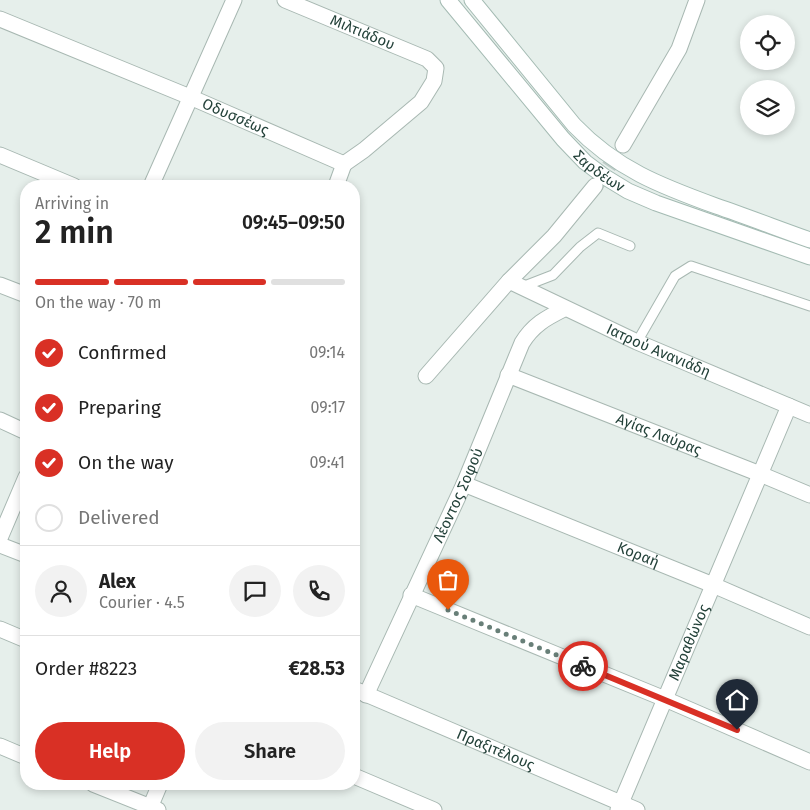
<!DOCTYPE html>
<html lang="en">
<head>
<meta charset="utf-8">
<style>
	body { margin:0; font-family:"Fira Sans",sans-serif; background:#f2f2f2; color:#222; height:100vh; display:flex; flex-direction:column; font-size:19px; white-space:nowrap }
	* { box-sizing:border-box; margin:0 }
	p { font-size:16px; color:#767676 }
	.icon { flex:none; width:28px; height:28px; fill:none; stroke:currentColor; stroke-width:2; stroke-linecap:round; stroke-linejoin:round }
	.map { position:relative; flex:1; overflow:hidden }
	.sheet { position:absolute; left:20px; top:180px; width:340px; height:610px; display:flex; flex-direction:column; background:#fff; border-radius:20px; box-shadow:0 2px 8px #0003 }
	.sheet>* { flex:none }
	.buttons { position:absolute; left:740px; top:15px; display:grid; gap:10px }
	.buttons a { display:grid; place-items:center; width:55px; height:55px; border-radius:50%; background:#fff; box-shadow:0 2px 8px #0003; font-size:25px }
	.pin { position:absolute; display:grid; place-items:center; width:42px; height:42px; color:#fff; margin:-51px -21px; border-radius:50% 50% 50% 0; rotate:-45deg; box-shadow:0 0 5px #0007 }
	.pin .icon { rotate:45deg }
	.courier { position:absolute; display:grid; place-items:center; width:50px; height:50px; margin:-25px; border:4px solid #d93025; border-radius:50%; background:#fff; color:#222; box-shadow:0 1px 6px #0007 }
	.overview em { font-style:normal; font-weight:600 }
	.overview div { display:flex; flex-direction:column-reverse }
	.overview { display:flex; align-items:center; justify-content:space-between; height:85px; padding:0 15px }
	h1 { font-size:32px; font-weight:600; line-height:38px }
	.bar { display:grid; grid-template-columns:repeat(4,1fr); gap:8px 5px; align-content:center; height:60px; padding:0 15px }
	.bar i { height:6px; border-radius:4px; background:#e0e0e0 }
	.bar .on { background:#d93025 }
	.bar p { grid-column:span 4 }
	.line { display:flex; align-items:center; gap:12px; padding:0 15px; border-top:1px solid #e0e0e0 }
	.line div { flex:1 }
	.round { display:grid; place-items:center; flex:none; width:52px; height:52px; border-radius:26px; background:#f2f2f2 }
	ol { padding:0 15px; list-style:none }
	li { display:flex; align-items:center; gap:15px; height:55px }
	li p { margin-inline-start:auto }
	li .icon { padding:5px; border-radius:50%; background:#d93025; color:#fff; stroke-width:4 }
	li:last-child { color:#767676 }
	li i { width:28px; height:28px; border:2px solid #e0e0e0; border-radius:50% }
	.cta { display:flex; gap:10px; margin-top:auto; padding:10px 15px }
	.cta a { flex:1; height:58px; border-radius:30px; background:#d93025; color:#fff; font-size:20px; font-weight:600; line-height:58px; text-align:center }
	.cta a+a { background:#f2f2f2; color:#222 }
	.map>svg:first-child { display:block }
</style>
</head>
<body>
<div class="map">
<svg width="810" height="810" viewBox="0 0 810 810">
	<rect width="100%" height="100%" fill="#e6efeb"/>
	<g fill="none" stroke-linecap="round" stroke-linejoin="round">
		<path stroke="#bfccc8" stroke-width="15" stroke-dasharray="15 8" stroke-linecap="butt" d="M596,186L623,145"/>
		<defs>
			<path id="service" d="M522,287L553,275L580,247L598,233L630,246
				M637,342L675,276L691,266L810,306"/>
			<g id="minor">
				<path id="s1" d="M285,0L427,59L436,68L434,81L421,102L364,150L344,164"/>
				<path id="s2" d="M0,19L190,97L344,164"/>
				<path d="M623,145L679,49L697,0"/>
				<path d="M0,155L74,186"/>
				<path d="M151,186L234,0"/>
				<path d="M336,186L344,164"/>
				<path id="s3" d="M509,281L637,342L810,415"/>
				<path d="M0,285L26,295"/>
				<path id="s4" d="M508,375L760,474L810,495"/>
				<path d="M426,376L509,281L554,236L595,186"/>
				<path d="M0,420L26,432"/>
				<path id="s5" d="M464,484L713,585L810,627"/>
				<path d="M0,538L26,477"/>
				<path d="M411,595L665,699L810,762"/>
				<path d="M0,629L26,640"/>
				<path id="s6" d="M366,695L464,484L522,343C533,325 546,318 564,309"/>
				<path d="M0,746L26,757"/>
				<path d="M354,776L434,810"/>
				<path d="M93,784L158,810"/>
				<path d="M149,810L160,784"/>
				<path id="s7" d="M618,810L789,406"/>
			</g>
			<g id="tertiary">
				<path d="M0,545L26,555"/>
				<path id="s8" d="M354,689L637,810"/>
			</g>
			<g id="secondary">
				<path id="s9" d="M448,0L563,139L585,162L605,177L628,191L656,203L810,257"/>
				<path d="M472,0L574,125C616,169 661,186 716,206C748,217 779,229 810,240"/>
			</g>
		</defs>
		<use href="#service" stroke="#a8b8b2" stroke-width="11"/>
		<use href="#minor" stroke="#a8b8b2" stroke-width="17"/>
		<use href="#tertiary" stroke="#a8b8b2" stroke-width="17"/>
		<use href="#secondary" stroke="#a4bbb3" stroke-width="17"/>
		<use href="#service" stroke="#fff" stroke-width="9"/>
		<use href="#minor" stroke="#fff" stroke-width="15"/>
		<use href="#tertiary" stroke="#fff" stroke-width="15"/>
		<use href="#secondary" stroke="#fff" stroke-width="15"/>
	</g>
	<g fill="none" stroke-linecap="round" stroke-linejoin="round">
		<path stroke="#687f78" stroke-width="5" stroke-dasharray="0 9" d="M448,610L583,666"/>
		<path stroke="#d93025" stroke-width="6" d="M583,666L737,730"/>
	</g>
	<g text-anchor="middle" stroke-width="4" stroke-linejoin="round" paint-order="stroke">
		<g font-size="15" fill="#24423a" stroke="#f7fbf9">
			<text dy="5" stroke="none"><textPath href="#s1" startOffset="84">Μιλτιάδου</textPath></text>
			<text dy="5" stroke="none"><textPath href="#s2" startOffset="255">Οδυσσέως</textPath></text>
			<text dy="5" stroke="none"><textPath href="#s9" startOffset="229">Σαρδέων</textPath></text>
			<text dy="5" stroke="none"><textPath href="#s3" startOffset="165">Ιατρού Ανανιάδη</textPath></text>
			<text dy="5" stroke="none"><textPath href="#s4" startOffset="162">Αγίας Λαύρας</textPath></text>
			<text dy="5" stroke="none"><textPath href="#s6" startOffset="220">Λέοντος Σοφού</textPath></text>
			<text dy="5" stroke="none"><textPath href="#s5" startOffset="188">Κοραή</textPath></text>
			<text dy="5" stroke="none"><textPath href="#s7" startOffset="182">Μαραθώνος</textPath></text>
			<text dy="5" stroke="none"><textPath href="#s8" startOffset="154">Πραξιτέλους</textPath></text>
		</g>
	</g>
</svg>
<div class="buttons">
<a><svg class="icon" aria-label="locate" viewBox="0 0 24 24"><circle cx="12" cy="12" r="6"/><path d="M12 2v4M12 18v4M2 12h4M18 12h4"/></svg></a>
<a><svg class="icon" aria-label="layers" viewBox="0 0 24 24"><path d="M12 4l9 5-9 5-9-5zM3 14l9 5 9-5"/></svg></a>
</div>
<div class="pin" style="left:448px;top:610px;background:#ea580c"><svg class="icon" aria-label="bag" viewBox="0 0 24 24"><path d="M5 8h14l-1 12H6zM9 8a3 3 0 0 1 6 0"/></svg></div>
<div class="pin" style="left:737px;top:730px;background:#1f2937"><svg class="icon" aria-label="home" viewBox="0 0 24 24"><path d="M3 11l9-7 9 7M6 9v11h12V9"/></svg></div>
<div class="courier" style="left:583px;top:666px"><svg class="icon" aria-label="bike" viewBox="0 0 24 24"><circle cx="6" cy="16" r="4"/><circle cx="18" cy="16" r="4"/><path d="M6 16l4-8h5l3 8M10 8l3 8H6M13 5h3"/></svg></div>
<section class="sheet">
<div class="overview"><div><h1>2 min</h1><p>Arriving in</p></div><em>09:45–09:50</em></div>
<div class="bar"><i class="on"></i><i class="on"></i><i class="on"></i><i></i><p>On the way · 70 m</p></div>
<ol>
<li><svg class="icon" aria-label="check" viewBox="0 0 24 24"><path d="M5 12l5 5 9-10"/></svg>Confirmed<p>09:14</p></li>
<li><svg class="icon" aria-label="check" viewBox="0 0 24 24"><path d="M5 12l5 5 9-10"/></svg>Preparing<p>09:17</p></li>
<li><svg class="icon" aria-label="check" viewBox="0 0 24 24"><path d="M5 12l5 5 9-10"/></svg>On the way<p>09:41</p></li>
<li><i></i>Delivered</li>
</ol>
<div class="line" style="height:90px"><a class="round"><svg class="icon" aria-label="person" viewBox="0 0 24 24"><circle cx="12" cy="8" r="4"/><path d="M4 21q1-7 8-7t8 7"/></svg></a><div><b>Alex</b><p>Courier · 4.5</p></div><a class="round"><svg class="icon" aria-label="chat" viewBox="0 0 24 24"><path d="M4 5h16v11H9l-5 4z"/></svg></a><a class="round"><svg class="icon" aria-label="phone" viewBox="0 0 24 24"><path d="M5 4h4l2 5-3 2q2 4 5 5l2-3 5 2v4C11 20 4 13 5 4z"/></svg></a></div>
<div class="line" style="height:65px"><div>Order #8223</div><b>€28.53</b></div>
<div class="cta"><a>Help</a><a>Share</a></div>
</section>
</div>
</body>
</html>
